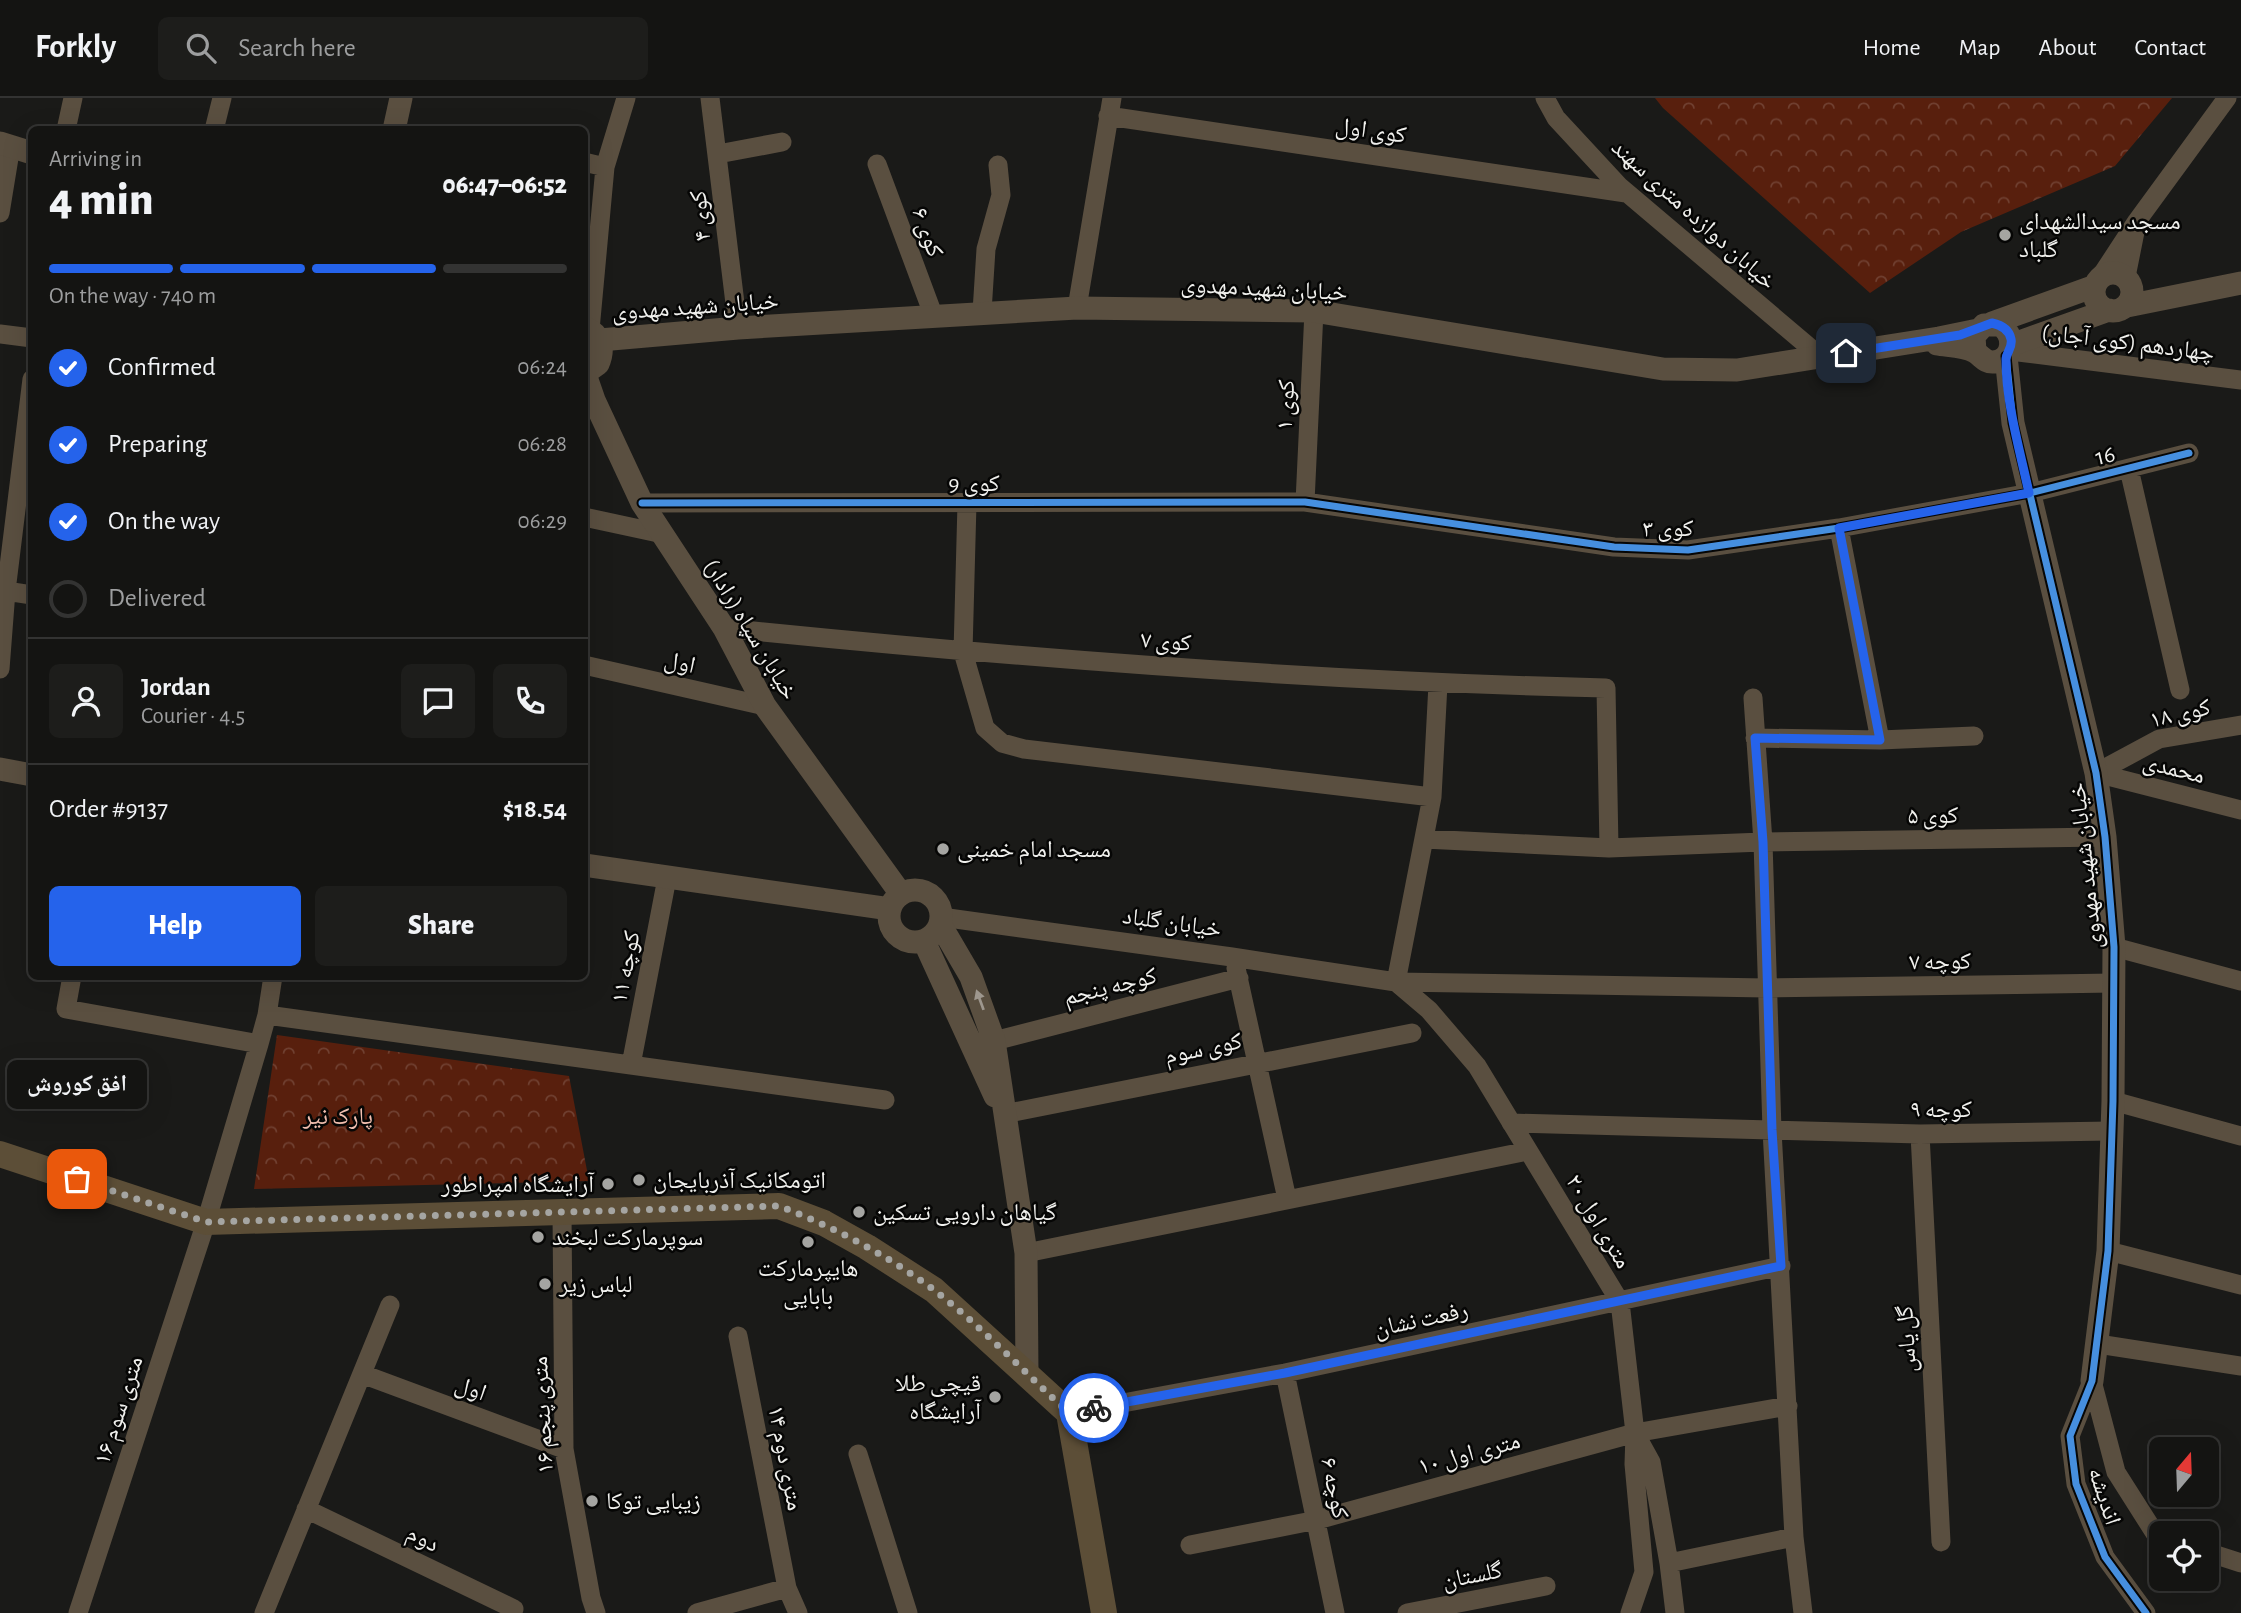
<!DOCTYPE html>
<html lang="en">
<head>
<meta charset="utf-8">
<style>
	body { margin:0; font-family:"Alegreya Sans","Noto Naskh Arabic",sans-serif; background:#1d1d1b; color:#f1f3f6; height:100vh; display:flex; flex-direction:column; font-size:26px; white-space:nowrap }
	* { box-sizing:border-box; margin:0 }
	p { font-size:23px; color:#9d9e9f }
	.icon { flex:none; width:38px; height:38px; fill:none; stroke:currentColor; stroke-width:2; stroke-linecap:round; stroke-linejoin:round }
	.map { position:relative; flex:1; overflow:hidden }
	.details { position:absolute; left:28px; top:28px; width:560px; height:854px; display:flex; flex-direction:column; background:#141412; border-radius:10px; box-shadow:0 7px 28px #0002,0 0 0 2px #333332 }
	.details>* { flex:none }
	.needle { width:46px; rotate:19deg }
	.tools { position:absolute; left:2149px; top:1339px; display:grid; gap:14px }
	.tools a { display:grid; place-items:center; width:70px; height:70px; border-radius:10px; background:#141412; box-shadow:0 7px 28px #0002,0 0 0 2px #333332; font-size:35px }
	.pin { position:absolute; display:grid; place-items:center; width:60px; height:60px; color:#fff; margin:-30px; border-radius:14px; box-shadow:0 4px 10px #0006 }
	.courier { position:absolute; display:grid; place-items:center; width:70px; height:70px; margin:-35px; border:5px solid #2563eb; border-radius:50%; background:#fff; color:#222; box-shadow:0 2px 9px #0007 }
	.bubble { position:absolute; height:49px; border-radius:10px; background:#141412; box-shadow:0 7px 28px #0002,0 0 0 2px #333332; font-size:23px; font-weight:800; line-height:49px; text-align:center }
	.head em { font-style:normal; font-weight:800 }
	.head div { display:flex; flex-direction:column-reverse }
	.head { display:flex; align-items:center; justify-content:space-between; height:119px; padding:0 21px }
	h1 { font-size:46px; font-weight:800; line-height:52px }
	.bar { display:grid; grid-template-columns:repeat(4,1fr); gap:10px 7px; align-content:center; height:84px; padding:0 21px }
	.bar i { height:9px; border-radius:5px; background:#333332 }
	.bar .current { background:#2563eb }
	.bar p { grid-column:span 4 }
	.line { display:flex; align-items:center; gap:18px; padding:0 21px; border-top:2px solid #333332 }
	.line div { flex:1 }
	.round { display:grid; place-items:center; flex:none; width:74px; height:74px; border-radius:10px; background:#1d1d1b }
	ol { padding:0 21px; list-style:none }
	li { display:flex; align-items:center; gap:21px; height:77px }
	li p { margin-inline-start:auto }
	li .icon { padding:7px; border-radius:50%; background:#2563eb; color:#fff; stroke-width:4 }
	li:last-child { color:#9d9e9f }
	li i { width:38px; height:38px; border:4px solid #333332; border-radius:50% }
	.primary-button { display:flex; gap:14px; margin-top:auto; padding:14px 21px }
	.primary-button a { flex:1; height:80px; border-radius:10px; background:#2563eb; color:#fff; font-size:28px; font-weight:800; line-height:80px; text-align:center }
	.primary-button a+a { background:#1d1d1b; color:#f1f3f6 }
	header { display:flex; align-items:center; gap:42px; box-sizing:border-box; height:98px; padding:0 35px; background:#141412; border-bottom:2px solid #333332 }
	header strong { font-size:33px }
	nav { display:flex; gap:38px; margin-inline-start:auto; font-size:24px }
	.search { width:490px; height:63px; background:#1d1d1b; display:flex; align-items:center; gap:18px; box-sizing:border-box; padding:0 24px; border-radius:10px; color:#9d9e9f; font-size:26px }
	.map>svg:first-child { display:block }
</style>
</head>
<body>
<header>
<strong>Forkly</strong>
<div class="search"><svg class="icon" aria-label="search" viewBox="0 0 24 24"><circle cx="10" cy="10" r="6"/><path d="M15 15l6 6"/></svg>Search here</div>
<nav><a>Home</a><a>Map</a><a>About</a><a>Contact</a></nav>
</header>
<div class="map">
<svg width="2241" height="1515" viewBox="0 0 2241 1515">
	<defs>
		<pattern id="park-crowns" width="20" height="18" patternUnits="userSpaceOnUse" patternTransform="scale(1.75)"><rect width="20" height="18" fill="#581f0d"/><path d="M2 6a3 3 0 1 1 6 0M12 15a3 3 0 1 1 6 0" fill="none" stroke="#704031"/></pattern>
	</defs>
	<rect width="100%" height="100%" fill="#1a1a18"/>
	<path fill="url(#park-crowns)" d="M1655,0H2172L2115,68L1961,134L1870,195L1663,10Z
		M277,937L569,978L589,1083L254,1091Z"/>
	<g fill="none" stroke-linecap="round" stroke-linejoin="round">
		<path stroke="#5a4f40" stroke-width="19" d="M710,0L738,230
			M1545,0L1556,20L1619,88L1821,259
			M1108,18L1626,95
			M66,32L73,0
			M214,32L222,0
			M718,56L782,44
			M584,64L605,69
			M877,66L934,219
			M0,115L11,48
			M2126,179L2135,134
			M2099,181L2137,123L2227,0
			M1077,210L1112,0
			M982,214L986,151L1001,97L998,67
			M590,232L605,69L626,0
			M0,236L32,240
			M2010,253L2241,282
			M2129,371L2180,592
			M1305,404L1314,213
			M642,405L1305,404L1614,449L1688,452L1839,430L2030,395L2189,355
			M967,405L963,554L985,630L1002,645L1024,651L1432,699
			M584,419L663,436
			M1839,430L1880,642
			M6,493L32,497
			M724,530C1017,560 1311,583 1606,590L1609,750
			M584,567L765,608
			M0,571L6,493L32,281
			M1753,600L1763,744L1772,1032L1794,1439L1803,1515
			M1755,640L1880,642L1974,638
			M2096,675L2159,641L2241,627
			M2096,675L2241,712
			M1424,741L1609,750L1763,744L2105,739
			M941,819L1232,859L1396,884L1767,890L2114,885
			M2114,849L2241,883
			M1236,870L1287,1101
			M72,878L66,911L259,946
			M1396,884L1429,912L1477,968L1620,1204L1635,1335L1651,1364L1669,1465L1675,1515
			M1396,884L1432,699L1438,586
			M267,917L885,1002
			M994,943L1239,880
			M631,967L667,780
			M2113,1003L2241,1038
			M1004,1016L1412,935
			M1511,1025L1920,1036L2111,1033
			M1920,1036L1941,1444
			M562,1114L564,1351L591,1500L596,1515
			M2108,1153L2241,1187
			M1026,1155L1528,1053
			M738,1238L787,1490L798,1515
			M2098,1246L2241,1268
			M1285,1275L1335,1515
			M362,1276L564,1351
			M2092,1283L2070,1338L2076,1386L2105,1459L2146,1515
			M2092,1283L2116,1374L2156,1437L2161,1439
			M1069,1315L1285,1275L1781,1168
			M858,1356L908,1515
			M306,1411L514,1511L512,1515
			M1190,1447L1317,1422L1635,1335L1788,1308
			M2207,1454L2241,1465
			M1669,1465L1794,1439
			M78,1515L206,1124L259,946L267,917L273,878
			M264,1515L390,1207
			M697,1515L787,1490
			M1407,1515L1546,1488
			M1630,1515L1644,1474L1634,1366L1635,1336"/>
		<path stroke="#5a4f40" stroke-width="23" d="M394,32L401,0
			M0,45L32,55
			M2094 194a19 19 0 1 1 38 0a19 19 0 1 1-38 0Z
			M2127,208L2241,185
			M1992,225L2095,188
			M584,229C601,237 605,250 598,266L584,276
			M600,242L738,230L1077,210L1314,213L1663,271L1737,272L1939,240L1978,232
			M1937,246C1948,248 1965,248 1975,254C1982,258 1985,265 1994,264C2015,261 2015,236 2000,227H1984L1974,238L1975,254
			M2011,247L2109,212
			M2006,258L2013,325L2096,675L2105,739L2114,849L2113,1003L2108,1153L2092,1283
			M585,276L594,302L642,405L724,530L765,608L901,796
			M0,671L32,677
			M584,767L890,811
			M889 818a26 26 0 1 1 52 0a26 26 0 1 1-52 0Z
			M940,826L971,879L994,943L1026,1155L1027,1276
			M924,843L995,998"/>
		<path stroke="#5c4e37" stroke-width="26" d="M0,1056L206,1124L779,1108L824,1125L867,1149L934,1192L1069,1315L1104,1515"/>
		<defs>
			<path id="cycleway" d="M2006,258L2013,325L2096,675L2105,739L2114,849L2113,1003L2108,1153L2092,1283L2070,1338L2076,1386L2105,1459L2146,1515
				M642,405L1305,404L1614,449L1688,452L1839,430L2030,395L2189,355"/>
		</defs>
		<use href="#cycleway" stroke="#060605" stroke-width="11"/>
		<use href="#cycleway" stroke="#468fdf" stroke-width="7"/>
	</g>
	<defs><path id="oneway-solid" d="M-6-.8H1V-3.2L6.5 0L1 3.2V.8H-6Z" transform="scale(1.75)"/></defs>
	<use fill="#9e978e" href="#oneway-solid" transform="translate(980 902) rotate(-110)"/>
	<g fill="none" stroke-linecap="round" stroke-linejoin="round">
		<path stroke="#a5a5a2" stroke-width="7" stroke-dasharray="0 12.6" d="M77,1081L206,1124L779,1108C834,1129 887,1157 934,1192C981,1228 1025,1275 1069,1315L1094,1310"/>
		<path stroke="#2563eb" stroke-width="9" d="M1094,1310L1285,1275L1781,1168L1772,1032L1763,744L1755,640L1880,642L1839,430L2029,395C2020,353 2006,305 2006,262C2006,254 2013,250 2011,241C2009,231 2001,227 1992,225L1960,237L1846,255"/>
	</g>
	<g fill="#a5a5a2" stroke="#060605" stroke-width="2.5">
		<circle cx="2005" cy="137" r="7"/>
		<circle cx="943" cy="751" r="7"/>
		<circle cx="639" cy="1082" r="7"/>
		<circle cx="608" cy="1086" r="7"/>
		<circle cx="859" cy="1114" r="7"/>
		<circle cx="538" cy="1139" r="7"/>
		<circle cx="808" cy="1144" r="7"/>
		<circle cx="545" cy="1186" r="7"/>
		<circle cx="995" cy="1299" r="7"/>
		<circle cx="592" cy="1403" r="7"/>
	</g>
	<g text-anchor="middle" stroke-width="5" stroke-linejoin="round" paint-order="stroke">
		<g font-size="24" fill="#f0f0ed" stroke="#060605">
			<text transform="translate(1371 32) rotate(8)" y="8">کوی اول</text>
			<text transform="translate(1694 116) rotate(42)" y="8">خیابان دوازده متری سهند</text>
			<text transform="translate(700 118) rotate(-96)" y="8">کوی ۴</text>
			<text transform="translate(928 134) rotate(70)" y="8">کوی ۶</text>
			<text transform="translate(1264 190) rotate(3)" y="8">خیابان شهید مهدوی</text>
			<text transform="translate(695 208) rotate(-4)" y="8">خیابان شهید مهدوی</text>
			<text transform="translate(2128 244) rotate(7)" y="8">چهاردهم (کوی آجان)</text>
			<text transform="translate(1285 307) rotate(-87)" y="8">کوی ۱</text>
			<text transform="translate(2105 357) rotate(-14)" y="8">16</text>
			<text x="974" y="393">کوی 9</text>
			<text x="1668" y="438">کوی ۳</text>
			<text transform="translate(751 531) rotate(59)" y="8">خیابان سپاه (رادار)</text>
			<text transform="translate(1166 543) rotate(4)" y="8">کوی ۷</text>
			<text transform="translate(680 564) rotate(13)" y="8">اول</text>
			<text transform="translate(2180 615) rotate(-13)" y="8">کوی ۱۸</text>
			<text transform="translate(2174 670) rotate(14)" y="8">محمدی</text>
			<text transform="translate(1933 717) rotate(-1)" y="8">کوی ۵</text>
			<text transform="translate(2085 768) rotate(-96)" y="8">خیابان شهید مهدوی</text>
			<text transform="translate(1172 824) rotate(8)" y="8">خیابان گلباد</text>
			<text transform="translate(1940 863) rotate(-1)" y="8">کوچه ۷</text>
			<text transform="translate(625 869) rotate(-79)" y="8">کوچه ۱۱</text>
			<text transform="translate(1110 888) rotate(-14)" y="8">کوچه پنجم</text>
			<text transform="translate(1203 950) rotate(-12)" y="8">کوی سوم</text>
			<text x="1941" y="1019">کوچه ۹</text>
			<text transform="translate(1599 1123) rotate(59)" y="8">۲۰ متری اول</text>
			<text transform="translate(1421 1221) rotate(-12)" y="8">رفعت نشان</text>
			<text transform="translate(1906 1241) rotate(-93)" y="8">گل یاس</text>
			<text transform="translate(471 1290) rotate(20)" y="8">اول</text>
			<text transform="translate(118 1312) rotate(-72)" y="8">۱۶ متری سوم</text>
			<text transform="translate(542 1317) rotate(-93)" y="8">۱۶ متری پنجم</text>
			<text transform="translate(1469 1355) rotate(-15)" y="8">۱۰ متری اول</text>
			<text transform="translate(786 1360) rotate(79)" y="8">۱۴ متری دوم</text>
			<text transform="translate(1335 1390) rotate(78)" y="8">کوچه ۶</text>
			<text transform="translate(2105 1398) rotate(72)" y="8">اندیشه</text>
			<text transform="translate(423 1440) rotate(26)" y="8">دوم</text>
			<text transform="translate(1472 1477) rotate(-11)" y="8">گلستان</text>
		</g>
		<g font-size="24" fill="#f0f0ed" stroke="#060605" text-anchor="start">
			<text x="2019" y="131">مسجد سیدالشهدای<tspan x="2019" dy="28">گلباد</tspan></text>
			<text x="957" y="759">مسجد امام خمینی</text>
			<text x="653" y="1090">اتومکانیک آذربایجان</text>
			<text x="594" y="1094" text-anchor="end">آرایشگاه امپراطور</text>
			<text x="873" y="1122">گیاهان دارویی تسکین</text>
			<text x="552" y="1147">سوپرمارکت لبخند</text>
			<text x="808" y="1178" text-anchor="middle">هایپرمارکت<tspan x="808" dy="28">بابایی</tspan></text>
			<text x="559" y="1194">لباس زیر</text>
			<text x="981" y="1293" text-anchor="end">قیچی طلا<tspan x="981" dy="28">آرایشگاه</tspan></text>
			<text x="606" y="1411">زیبایی توکا</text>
		</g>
		<g font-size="24" fill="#f2bfaf" stroke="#060605">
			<text x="338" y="1026">پارک نیر</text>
		</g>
	</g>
</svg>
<div class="tools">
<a><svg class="needle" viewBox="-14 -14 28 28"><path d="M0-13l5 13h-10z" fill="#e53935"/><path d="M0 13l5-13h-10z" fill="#9d9e9f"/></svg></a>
<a><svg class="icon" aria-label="locate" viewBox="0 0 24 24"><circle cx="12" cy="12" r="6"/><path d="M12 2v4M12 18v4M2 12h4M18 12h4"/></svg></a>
</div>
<div class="pin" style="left:77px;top:1081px;background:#ea580c"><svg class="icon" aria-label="bag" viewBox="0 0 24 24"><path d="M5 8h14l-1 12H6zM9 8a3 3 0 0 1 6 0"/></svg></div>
<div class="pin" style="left:1846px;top:255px;background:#1f2937"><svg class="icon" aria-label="home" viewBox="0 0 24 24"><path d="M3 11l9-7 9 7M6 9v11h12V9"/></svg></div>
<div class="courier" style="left:1094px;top:1310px"><svg class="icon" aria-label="bike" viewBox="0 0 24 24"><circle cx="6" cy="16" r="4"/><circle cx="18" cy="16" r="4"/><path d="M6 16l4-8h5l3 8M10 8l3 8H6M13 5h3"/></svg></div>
<div class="bubble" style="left:7px;top:962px;width:140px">افق کوروش</div>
<section class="details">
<div class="head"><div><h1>4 min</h1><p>Arriving in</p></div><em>06:47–06:52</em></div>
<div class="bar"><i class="current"></i><i class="current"></i><i class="current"></i><i></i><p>On the way · 740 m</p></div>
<ol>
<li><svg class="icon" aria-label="check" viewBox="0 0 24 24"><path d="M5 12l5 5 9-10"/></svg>Confirmed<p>06:24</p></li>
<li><svg class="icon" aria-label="check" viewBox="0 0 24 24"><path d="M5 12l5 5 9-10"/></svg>Preparing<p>06:28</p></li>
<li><svg class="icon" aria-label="check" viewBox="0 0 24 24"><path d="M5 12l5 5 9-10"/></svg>On the way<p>06:29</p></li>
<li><i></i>Delivered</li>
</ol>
<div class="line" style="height:126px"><a class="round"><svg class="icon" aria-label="person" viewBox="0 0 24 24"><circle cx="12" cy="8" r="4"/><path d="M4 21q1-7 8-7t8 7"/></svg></a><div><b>Jordan</b><p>Courier · 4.5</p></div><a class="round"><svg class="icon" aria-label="chat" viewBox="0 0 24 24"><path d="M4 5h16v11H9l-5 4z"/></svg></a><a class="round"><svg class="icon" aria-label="phone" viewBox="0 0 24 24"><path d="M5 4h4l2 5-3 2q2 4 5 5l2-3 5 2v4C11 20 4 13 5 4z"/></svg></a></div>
<div class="line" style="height:91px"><div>Order #9137</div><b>$18.54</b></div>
<div class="primary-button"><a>Help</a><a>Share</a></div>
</section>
</div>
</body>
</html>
